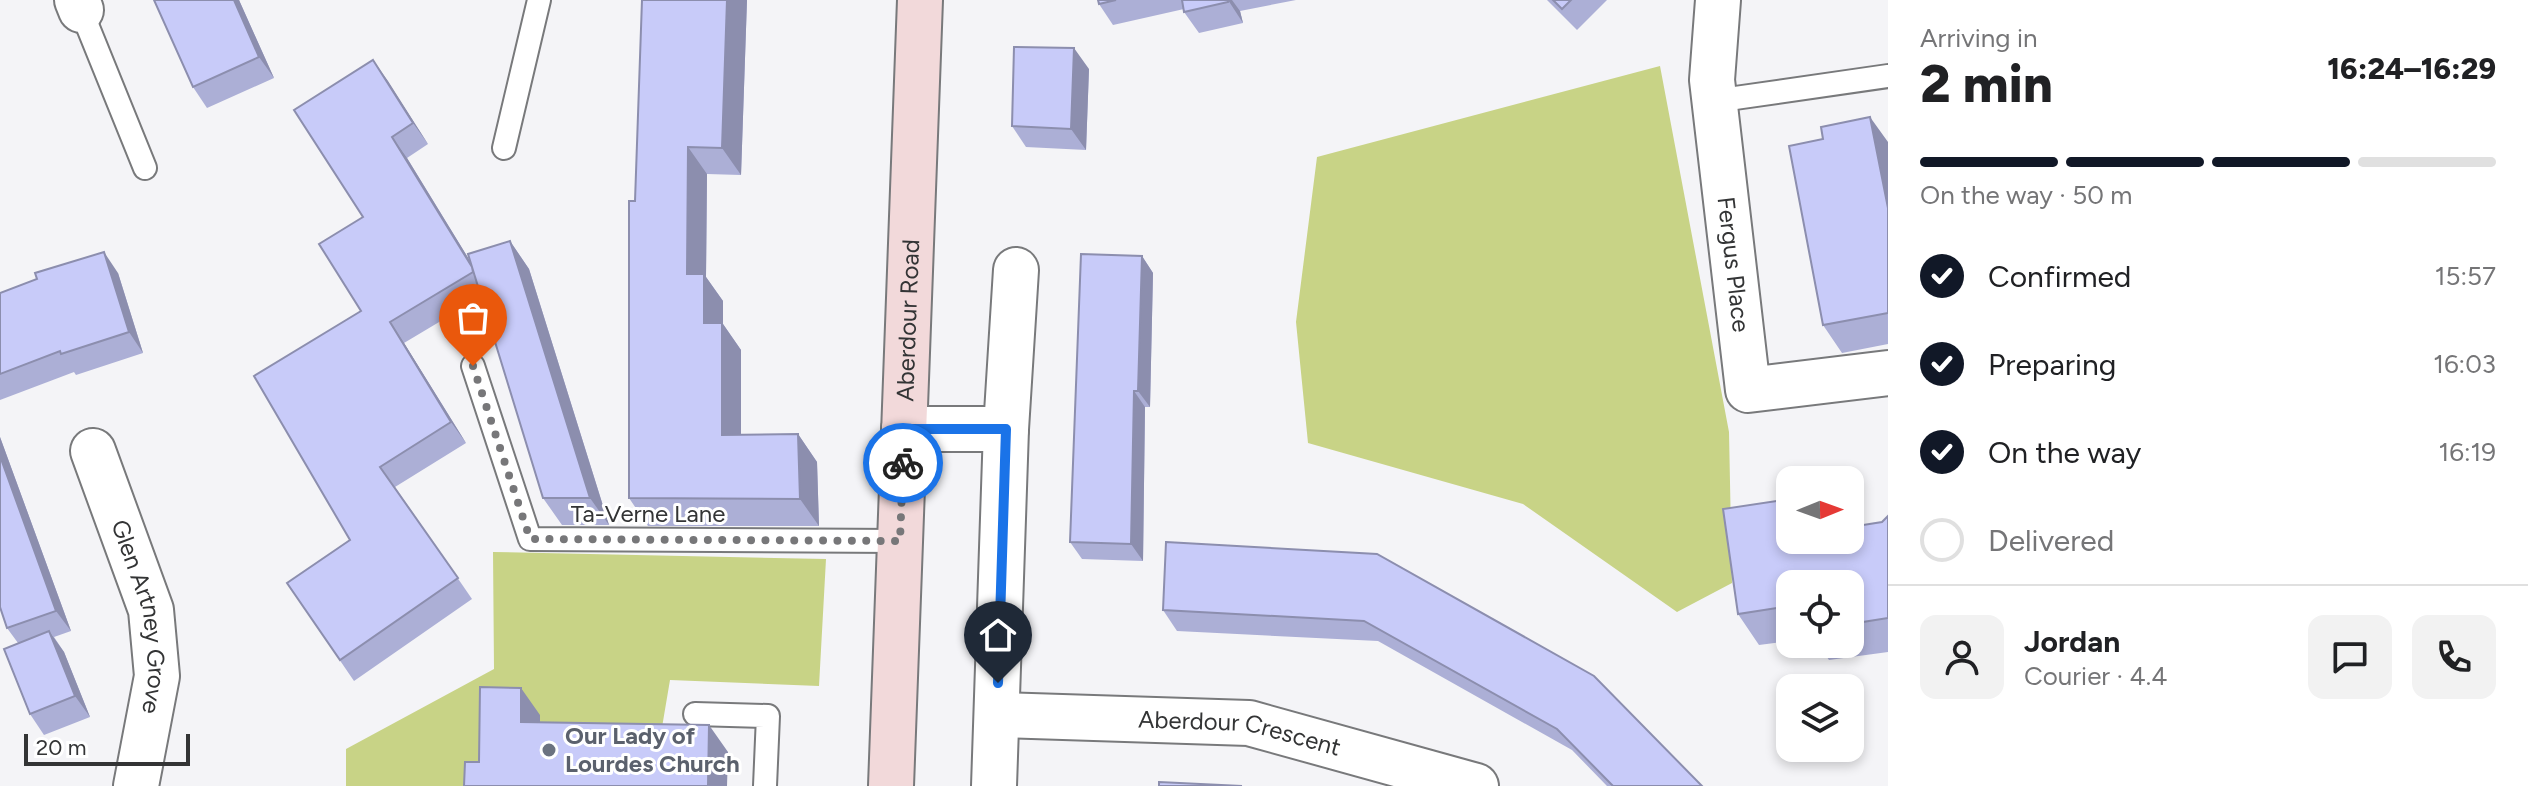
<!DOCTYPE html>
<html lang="en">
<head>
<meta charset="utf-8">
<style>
	body { margin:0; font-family:Figtree,sans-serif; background:#f2f2f2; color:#202124; height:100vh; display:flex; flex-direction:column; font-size:30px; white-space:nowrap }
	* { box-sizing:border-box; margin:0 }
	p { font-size:26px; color:#757577 }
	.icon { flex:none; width:44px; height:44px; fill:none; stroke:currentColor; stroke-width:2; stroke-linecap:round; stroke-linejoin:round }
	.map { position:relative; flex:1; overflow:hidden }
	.drawer { display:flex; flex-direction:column; background:#fff; width:640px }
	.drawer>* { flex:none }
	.needle { width:52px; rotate:89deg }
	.controls { position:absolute; left:1776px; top:466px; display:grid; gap:16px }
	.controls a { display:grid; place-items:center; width:88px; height:88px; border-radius:16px; background:#fff; box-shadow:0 4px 12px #0003; font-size:40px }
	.scale { position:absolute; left:24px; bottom:20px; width:166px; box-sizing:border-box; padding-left:8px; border:4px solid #333435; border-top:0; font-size:22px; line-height:28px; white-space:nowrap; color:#333435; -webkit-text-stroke:6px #fff; paint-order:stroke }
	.pin { position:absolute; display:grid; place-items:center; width:68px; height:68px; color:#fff; margin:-82px -34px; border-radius:50% 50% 50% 0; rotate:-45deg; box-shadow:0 0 8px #0007 }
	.pin .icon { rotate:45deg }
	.courier { position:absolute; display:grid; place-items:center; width:80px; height:80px; margin:-40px; border:6px solid #1a73e8; border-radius:50%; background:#fff; color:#222; box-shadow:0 2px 10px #0007 }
	.head em { font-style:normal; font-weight:800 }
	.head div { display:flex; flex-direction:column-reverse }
	.head { display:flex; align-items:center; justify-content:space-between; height:136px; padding:0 32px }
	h1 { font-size:52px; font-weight:800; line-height:60px }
	.bar { display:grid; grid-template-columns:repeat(4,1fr); gap:12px 8px; align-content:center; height:96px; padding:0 32px }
	.bar i { height:10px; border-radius:6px; background:#e0e0e0 }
	.bar .active { background:#111827 }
	.bar p { grid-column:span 4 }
	.line { display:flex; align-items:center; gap:20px; padding:0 32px; border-top:2px solid #e0e0e0 }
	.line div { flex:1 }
	.round { display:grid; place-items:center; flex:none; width:84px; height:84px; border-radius:16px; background:#f2f2f2 }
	ol { padding:0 32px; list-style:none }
	li { display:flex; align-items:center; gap:24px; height:88px }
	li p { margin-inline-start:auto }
	li .icon { padding:8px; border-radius:50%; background:#111827; color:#fff; stroke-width:4 }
	li:last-child { color:#757577 }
	li i { width:44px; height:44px; border:4px solid #e0e0e0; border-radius:50% }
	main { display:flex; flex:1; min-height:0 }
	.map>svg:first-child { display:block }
</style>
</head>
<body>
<main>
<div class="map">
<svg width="1888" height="786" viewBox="0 0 1888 786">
	<rect width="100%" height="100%" fill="#f4f4f7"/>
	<path fill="#c8d386" d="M1660,66L1729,432L1732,583L1677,612L1523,504L1308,443L1296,322L1317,157Z
		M493,552L826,559L819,686L670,680L658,751L498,786H346V749L494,669Z"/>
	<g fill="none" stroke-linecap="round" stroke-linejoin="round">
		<defs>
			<path id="lane" d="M81,10L145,168
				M1714,101L1888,76
				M504,148L539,0
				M473,366L530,539L900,541
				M695,714L768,716L765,786"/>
			<g id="street">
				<path d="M77,0L81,10"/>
				<path id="s1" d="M1718,0L1712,80L1748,390L1888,373"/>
				<path d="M904,429H1006"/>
				<path id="s2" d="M93,451L151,610L157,676L136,786"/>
				<path id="s3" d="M997,715L1249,723L1476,786"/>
				<path d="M994,786L1006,429L1016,270"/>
			</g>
			<g id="secondary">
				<path id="s4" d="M891,786L920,0"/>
			</g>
		</defs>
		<use href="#lane" stroke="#78797b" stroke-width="26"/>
		<use href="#street" stroke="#78797b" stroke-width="48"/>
		<use href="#secondary" stroke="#78797b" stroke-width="48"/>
		<use href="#lane" stroke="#fff" stroke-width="22"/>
		<use href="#street" stroke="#fff" stroke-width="44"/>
		<use href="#secondary" stroke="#f2d9da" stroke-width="44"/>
	</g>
	<path fill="#acafd6" d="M239,0L274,78L207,108L193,87Z
		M642,0H747L741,175L707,174L706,277L723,301V324L741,350V435L798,434L817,462L819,526H648L629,498Z
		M1098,0H1296L1240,11L1243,23L1199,33L1184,12V9L1113,25L1099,4Z
		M1547,0H1607L1577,30Z
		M373,60L428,144L407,158L470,261L510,241L529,269L609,525H562L543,498L481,297L404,343L466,443L395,487L472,599L354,681L287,583L350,540Z
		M1089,69L1086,150L1026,147L1012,126Z
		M1888,142V344L1842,353L1823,325Z
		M1142,256L1153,273L1150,407H1145L1143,561L1082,559L1070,542Z
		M118,273L143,353L76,375L74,372L0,400V293L37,279Z
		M0,437L71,631L54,637L64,652L90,717L44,735L30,714L18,643L7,628Z
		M1888,516V652L1829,660L1818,644H1850V584H1790V641L1759,645L1738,614L1790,540L1882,522Z
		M1377,554L1702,786H1607L1572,750L1378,641L1177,631L1163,610Z"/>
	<path fill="#8c8eae" d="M234,0H239L274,78L259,57Z
		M727,0H747L741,175L722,148Z
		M1228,0H1232L1240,11L1243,23Z
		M1074,48L1089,69L1086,150L1071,129Z
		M373,60L388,81L428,144L413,123Z
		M1870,117L1888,142V208Z
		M392,137L407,158L489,292L474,271Z
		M688,147L707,174L706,277L723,301V324L741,350V462L722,435L704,323L687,274Z
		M510,241L529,269L609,525L590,498Z
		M104,252L118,273L143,353L129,332Z
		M1142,256L1153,273L1150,407L1138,391Z
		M390,322L404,343L466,443L451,422Z
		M1134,391L1145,407L1143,561L1131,544Z
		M798,434L817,462L819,526L800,499Z
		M0,437L71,631L56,611L0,456Z
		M49,631L64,652L90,717L75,696Z
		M521,688L540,715V749L521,722Z
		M709,725L728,752L727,786H708Z"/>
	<path fill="#c8cbf9" stroke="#8c8eae" stroke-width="2" d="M154,0H234L259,57L193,87Z
		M642,0H727L722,148L688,147L687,274H704V323H722V435L798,434L800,499L629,498V201H635Z
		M1098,0H1116L1099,4Z
		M1182,0H1228V2L1184,12Z
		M1553,0H1571L1562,9Z
		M1014,47L1074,48L1071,129L1012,126Z
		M373,60L413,123L392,137L472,267L473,272L390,322L451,422L380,467L458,578L340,660L287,583L350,540L254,376L361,311L319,244L363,217L294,110Z
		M1870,117L1888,208V313L1823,325L1789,146L1823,139L1821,127Z
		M510,241L590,498H543L468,254Z
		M104,252L129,332L61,354L60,351L0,374V293L37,279L35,273Z
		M1081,254L1142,256L1138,391H1134L1131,544L1070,542Z
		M0,456L56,611L7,628L0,607Z
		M1790,499V540H1850V527L1882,522L1888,516V618L1850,624V584H1790V606L1738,614L1723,509Z
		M1166,542L1377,554L1594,676L1702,786H1613L1557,729L1364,621L1163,610Z
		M49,631L75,696L30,714L4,649Z
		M480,687L521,688V722L709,725L708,786H464L465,762H479Z
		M1159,782L1242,786H1159Z"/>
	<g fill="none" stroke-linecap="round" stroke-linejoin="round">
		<path stroke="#777779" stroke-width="8" stroke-dasharray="0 14.4" d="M473,366L530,539L900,541L903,463"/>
		<path stroke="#1a73e8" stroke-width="10" d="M903,463L904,429H1006L998,683"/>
	</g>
	<circle fill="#6b7280" stroke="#fff" stroke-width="3" cx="549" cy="750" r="8"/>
	<g text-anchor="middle" stroke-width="6" stroke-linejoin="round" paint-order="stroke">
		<g font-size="24" fill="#333435" stroke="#fff">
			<text dy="8" stroke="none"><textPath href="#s1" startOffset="266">Fergus Place</textPath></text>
			<text dy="8" stroke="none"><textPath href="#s4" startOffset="466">Aberdour Road</textPath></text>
			<text x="648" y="522">Ta-Verne Lane</text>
			<text dy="8" stroke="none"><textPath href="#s2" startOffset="174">Glen Artney Grove</textPath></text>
			<text dy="8" stroke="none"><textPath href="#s3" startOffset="244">Aberdour Crescent</textPath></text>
		</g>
		<g font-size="24" font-weight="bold" fill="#5b616d" stroke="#fff" text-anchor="start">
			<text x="565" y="744">Our Lady of<tspan x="565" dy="28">Lourdes Church</tspan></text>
		</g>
	</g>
</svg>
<div class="controls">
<a><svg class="needle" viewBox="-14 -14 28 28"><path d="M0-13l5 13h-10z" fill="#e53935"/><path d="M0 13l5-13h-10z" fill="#757577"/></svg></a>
<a><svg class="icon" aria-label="locate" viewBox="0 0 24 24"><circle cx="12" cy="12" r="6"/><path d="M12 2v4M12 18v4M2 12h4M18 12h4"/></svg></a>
<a><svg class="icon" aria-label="layers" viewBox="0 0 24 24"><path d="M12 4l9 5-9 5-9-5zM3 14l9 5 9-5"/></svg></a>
</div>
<div class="scale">20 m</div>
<div class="pin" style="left:473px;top:366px;background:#ea580c"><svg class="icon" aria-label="bag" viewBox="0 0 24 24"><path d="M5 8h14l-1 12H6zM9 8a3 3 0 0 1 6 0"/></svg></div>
<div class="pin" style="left:998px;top:683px;background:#1f2937"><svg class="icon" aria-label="home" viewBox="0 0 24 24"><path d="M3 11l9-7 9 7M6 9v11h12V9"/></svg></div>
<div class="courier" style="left:903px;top:463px"><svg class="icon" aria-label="bike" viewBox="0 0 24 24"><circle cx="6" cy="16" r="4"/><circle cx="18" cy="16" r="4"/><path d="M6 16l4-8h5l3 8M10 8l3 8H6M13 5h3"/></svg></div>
</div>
<section class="drawer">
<div class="head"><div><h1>2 min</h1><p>Arriving in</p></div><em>16:24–16:29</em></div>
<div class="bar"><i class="active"></i><i class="active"></i><i class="active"></i><i></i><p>On the way · 50 m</p></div>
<ol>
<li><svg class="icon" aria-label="check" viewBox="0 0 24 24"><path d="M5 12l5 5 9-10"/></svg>Confirmed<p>15:57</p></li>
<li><svg class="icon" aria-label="check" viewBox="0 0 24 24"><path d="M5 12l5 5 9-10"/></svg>Preparing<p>16:03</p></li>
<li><svg class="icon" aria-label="check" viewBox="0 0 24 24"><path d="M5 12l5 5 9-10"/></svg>On the way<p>16:19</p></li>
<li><i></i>Delivered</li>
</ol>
<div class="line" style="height:144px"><a class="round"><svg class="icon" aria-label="person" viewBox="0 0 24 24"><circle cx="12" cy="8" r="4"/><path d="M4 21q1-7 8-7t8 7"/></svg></a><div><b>Jordan</b><p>Courier · 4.4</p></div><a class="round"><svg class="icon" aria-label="chat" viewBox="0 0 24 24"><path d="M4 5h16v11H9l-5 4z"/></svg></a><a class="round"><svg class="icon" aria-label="phone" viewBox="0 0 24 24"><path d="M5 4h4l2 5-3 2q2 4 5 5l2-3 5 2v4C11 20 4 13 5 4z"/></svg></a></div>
</section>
</main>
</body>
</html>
